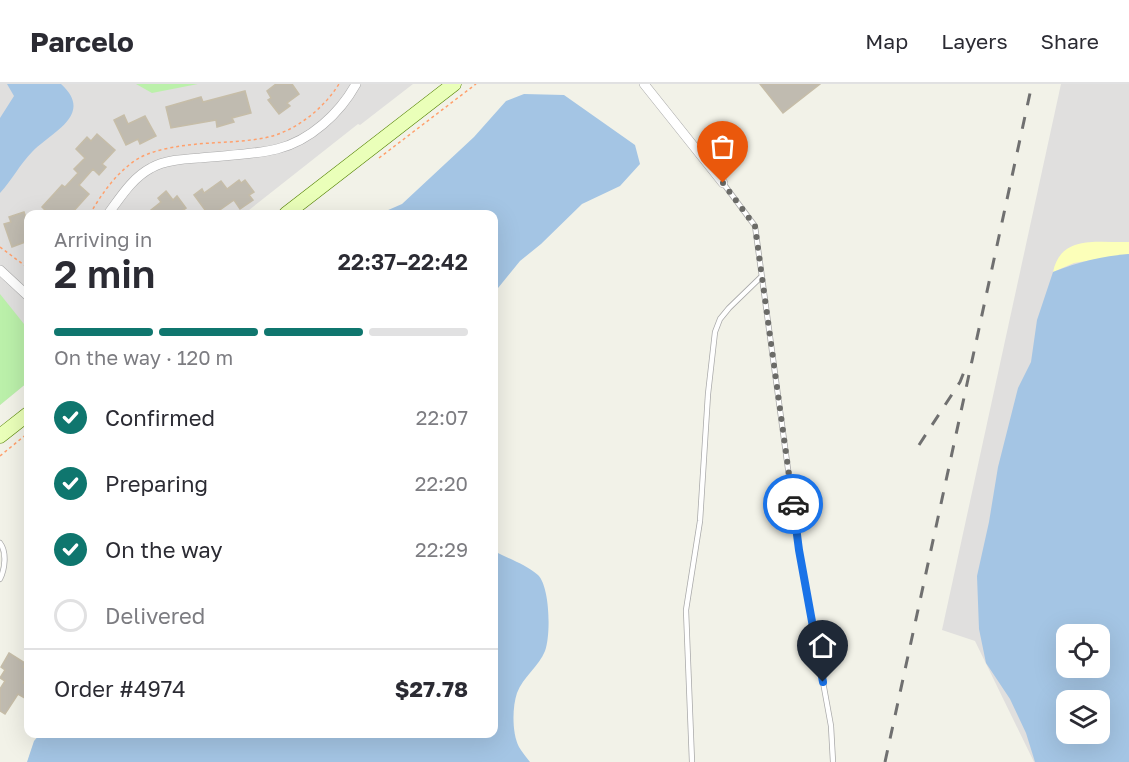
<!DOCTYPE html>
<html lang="en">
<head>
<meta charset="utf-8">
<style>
	body { margin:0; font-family:"Golos Text",sans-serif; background:#f2f2f3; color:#2b2b33; height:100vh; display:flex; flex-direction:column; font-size:22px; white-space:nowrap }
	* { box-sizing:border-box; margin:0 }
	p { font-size:20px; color:#7c7c81 }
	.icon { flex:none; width:33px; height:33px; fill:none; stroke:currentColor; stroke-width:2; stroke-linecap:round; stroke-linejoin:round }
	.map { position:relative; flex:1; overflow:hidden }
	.panel { position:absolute; left:24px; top:126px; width:474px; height:528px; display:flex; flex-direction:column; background:#fff; border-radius:12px; box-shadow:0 6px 24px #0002 }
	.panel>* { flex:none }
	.fabs { position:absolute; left:1056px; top:540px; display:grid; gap:12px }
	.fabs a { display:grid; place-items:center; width:54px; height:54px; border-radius:12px; background:#fff; box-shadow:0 6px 24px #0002; font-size:30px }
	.pin { position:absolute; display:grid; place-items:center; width:51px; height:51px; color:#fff; margin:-62px -26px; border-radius:50% 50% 50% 0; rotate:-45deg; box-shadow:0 0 6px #0007 }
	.pin .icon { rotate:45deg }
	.courier { position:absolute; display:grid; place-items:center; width:60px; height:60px; margin:-30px; border:4px solid #1a73e8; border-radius:50%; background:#fff; color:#222; box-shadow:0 2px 8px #0007 }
	.head em { font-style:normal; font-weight:600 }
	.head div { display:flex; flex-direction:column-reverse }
	.head { display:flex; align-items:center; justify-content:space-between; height:102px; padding:0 30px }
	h1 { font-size:39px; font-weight:600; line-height:45px }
	.bar { display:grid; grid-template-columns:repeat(4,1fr); gap:9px 6px; align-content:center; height:72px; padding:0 30px }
	.bar i { height:8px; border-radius:4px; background:#e1e1e2 }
	.bar .active { background:#0f766e }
	.bar p { grid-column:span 4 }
	.line { display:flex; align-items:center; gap:15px; padding:0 30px; border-top:2px solid #e1e1e2 }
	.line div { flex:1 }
	ol { padding:0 30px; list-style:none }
	li { display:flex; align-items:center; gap:18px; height:66px }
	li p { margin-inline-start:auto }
	li .icon { padding:6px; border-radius:50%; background:#0f766e; color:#fff; stroke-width:4 }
	li:last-child { color:#7c7c81 }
	li i { width:33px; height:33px; border:3px solid #e1e1e2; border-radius:50% }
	header { display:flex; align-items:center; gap:36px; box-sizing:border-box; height:84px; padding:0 30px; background:#fff; border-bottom:2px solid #e1e1e2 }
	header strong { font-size:28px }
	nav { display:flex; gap:33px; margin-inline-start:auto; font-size:21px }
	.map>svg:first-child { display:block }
</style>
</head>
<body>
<header>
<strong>Parcelo</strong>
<nav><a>Map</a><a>Layers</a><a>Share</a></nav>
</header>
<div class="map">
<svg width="1129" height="678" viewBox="0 0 1129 678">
	<rect width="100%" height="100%" fill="#f2f2e8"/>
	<path fill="#e0dfde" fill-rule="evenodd" d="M0,0H413L360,41L358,40L244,130H28V298L0,321Z
		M1061,0H1129V678H1034L975,557L942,546ZM1066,550H1100V584H1066ZM1066,616H1100V650H1066Z"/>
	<path fill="#bbf0aa" d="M136,0H198L152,9Z
		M0,210L28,245V298L0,321Z"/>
	<path fill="#fcffb9" d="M1129,158V170L1074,179L1053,188C1061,150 1098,159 1129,158Z"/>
	<path fill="#a4c5e4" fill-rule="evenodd" d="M7,0H61C95,31 51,48 32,68C20,80 12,96 0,109V34L14,12Z
		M524,10L564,11L635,61L640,80L620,102L582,120L541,160L520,177L494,209V130H379L402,120L474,53L506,17Z
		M1129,170V678H1035L1026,649L1010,615L986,579L979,545L977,492L989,438L998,383L1018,304L1031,278L1037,236L1053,188C1078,178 1102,172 1129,170ZM1100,550V584H1066V550ZM1100,616V650H1066V616Z
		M494,467C509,475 525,480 538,491C550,503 551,551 545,567C539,582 523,593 517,609C512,624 512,649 519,663C522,668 526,673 530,678H27L34,657L40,650H494Z"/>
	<path fill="#c0bbb0" stroke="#c6bda8" stroke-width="1.5" d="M276,0H292L299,10L287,19L290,22L279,30L268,16L271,14L267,7Z
		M760,0H820L783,29Z
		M245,7L251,29L232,34L234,38L217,43L216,36L171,44L166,23L201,13L203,18Z
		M124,31L128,40L145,32L156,52L140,60L138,55L126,61L114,36Z
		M97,50L115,66L102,80L106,83L99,91L93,85L79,101L89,110L71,130H61L57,127L53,130H49L42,123L62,101L65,103L78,89L74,85L85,74L76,65L87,53L91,57Z
		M239,96L241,99L245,96L254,108L249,111L253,116L240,125L234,116L214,130H208L194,111L202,105L204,109L221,97L227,105Z
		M166,107L173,116L177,112L186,124L178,130H146L161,118L158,114Z
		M24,128L26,134L28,133V157L12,163L4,140L11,138L9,133Z
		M9,569L25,579L23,583L28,586V590L23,599L28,602V616L18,610L5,630L0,627V605L5,597L0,594L5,586L1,583Z"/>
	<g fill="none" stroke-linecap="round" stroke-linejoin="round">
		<defs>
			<path id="service" d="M723,99L755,142L799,466L831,642L833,678
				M0,459C7,468 5,485 0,495
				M692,678L686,526L700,437L708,310L715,248L720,235L729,224L762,192"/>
			<path id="minor" d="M644,0L723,99
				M108,130C120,114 132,94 151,84C165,76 185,75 200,74C226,71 252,71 277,65C310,57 340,29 356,0
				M0,186L28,212"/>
			<path id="secondary" d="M286,130L454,0
				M0,352L28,330"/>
		</defs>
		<use href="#service" stroke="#a9a9a9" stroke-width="6"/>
		<use href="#minor" stroke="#a9a9a9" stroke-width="10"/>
		<use href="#secondary" stroke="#528100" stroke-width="15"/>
		<path stroke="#ffa06c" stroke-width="1.5" stroke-dasharray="3 3" stroke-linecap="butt" d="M379,74L476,0
			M90,130C102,109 119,85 141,73C153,67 168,64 181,62C207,58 233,59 258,55C291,51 322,27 339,0
			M0,163L28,184
			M0,372L28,349"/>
		<use href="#service" stroke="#fff" stroke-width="4.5"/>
		<use href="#minor" stroke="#fff" stroke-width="9"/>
		<use href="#secondary" stroke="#eaffb9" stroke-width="14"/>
		<path stroke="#707070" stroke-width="3" stroke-dasharray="12 12" stroke-linecap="butt" d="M919,361L960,298L964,288
			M885,678L1032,0"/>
	</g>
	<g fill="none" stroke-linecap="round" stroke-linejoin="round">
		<path stroke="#6b6b67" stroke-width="6" stroke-dasharray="0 10.8" d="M723,99L755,142L793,420"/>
		<path stroke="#1a73e8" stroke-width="8" d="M793,420L799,466L823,598"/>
	</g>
</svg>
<div class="fabs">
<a><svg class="icon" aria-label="locate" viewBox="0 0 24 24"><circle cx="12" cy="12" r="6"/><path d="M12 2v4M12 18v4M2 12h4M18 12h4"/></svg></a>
<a><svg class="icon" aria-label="layers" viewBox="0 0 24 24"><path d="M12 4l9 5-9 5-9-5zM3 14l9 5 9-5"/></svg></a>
</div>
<div class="pin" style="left:723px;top:99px;background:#ea580c"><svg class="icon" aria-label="bag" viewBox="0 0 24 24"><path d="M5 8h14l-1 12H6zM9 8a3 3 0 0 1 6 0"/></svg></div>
<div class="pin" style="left:823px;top:598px;background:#1f2937"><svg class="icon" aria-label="home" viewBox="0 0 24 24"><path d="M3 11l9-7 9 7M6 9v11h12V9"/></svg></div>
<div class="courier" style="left:793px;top:420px"><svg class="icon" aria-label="car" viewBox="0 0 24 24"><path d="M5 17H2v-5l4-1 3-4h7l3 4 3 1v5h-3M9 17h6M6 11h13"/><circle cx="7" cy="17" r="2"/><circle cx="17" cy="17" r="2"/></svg></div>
<section class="panel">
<div class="head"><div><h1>2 min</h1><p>Arriving in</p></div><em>22:37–22:42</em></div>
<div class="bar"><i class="active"></i><i class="active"></i><i class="active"></i><i></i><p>On the way · 120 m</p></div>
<ol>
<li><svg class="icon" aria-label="check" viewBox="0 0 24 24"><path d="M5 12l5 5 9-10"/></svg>Confirmed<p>22:07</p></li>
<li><svg class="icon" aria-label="check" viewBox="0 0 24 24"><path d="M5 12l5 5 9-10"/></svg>Preparing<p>22:20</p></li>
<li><svg class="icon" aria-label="check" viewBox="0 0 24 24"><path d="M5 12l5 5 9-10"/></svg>On the way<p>22:29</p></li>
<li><i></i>Delivered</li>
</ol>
<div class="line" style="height:78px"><div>Order #4974</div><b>$27.78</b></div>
</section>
</div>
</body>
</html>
